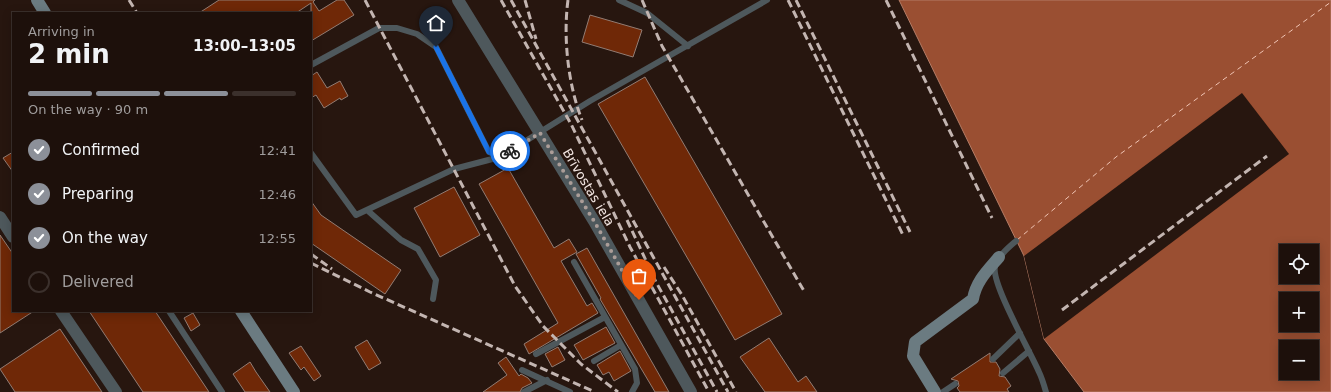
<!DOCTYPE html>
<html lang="en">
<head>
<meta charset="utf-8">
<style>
	body { margin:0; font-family:"DejaVu Sans",sans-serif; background:#2a1e19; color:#f1f3f6; height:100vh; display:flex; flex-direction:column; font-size:15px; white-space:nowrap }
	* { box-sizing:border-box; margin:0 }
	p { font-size:13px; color:#a09d9d }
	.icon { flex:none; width:22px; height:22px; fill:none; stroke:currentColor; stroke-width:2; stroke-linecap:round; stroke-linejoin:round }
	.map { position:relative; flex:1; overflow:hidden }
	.details { position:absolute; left:12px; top:12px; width:300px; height:300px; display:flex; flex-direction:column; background:#1d100b; border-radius:0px; box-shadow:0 2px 10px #0003,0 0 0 1px #3b302c }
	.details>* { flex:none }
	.buttons { position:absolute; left:1279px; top:244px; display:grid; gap:8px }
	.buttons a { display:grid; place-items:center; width:40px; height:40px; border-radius:0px; background:#1d100b; box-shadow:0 2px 10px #0003,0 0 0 1px #3b302c; font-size:20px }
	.pin { position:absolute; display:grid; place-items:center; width:34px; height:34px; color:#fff; margin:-41px -17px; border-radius:50% 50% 50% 0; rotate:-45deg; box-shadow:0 0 4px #0007 }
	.pin .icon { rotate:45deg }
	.courier { position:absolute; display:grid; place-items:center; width:40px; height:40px; margin:-20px; border:3px solid #1a73e8; border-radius:50%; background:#fff; color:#222; box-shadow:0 1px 5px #0007 }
	.summary em { font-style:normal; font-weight:700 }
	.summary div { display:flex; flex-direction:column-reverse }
	.summary { display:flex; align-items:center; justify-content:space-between; height:68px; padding:0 16px }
	h1 { font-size:26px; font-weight:700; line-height:30px }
	.bar { display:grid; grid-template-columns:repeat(4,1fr); gap:6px 4px; align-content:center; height:48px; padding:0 16px }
	.bar i { height:5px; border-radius:3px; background:#3b302c }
	.bar .on { background:#8c9099 }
	.bar p { grid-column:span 4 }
	ol { padding:0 16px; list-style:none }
	li { display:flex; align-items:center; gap:12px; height:44px }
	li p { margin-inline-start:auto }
	li .icon { padding:4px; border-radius:50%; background:#8c9099; color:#fff; stroke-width:4 }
	li:last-child { color:#a09d9d }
	li i { width:22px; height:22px; border:2px solid #3b302c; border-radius:50% }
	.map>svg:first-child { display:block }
</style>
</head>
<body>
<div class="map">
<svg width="1331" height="392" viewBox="0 0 1331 392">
	<rect width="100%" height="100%" fill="#27160f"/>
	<path fill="#9a4f32" stroke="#b47c66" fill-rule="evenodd" d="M899,0H1331V392H1084L1044,339L1024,256ZM1286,251H1312V277H1286ZM1286,299H1312V325H1286ZM1286,347H1312V373H1286Z"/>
	<path fill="#27160f" d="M1242,93L1289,154L1044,339L1024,256Z"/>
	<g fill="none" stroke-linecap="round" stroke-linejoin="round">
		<path stroke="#f1c5b5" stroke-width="1" stroke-dasharray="5 4" stroke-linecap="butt" d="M1017,240L1116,157L1331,2"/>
	</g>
	<path fill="#6f2807" stroke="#927c73" d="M219,0H315L313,2L319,11L337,0H344L354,15L311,41V3L296,13H199Z
		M590,15L642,30L633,57L582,42Z
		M317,72L327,88L340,81L348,96L341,100L340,98L324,108L316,95L311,98V76Z
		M645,77L782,314L735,340L598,104Z
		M13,152V172L3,158Z
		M508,168L554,248L569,239L577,252L561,261L587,306L592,303L598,313L529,354L524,344L558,323L479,184Z
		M454,187L480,235L440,257L414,208Z
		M311,201L321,215L401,270L385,294L311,243Z
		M0,235L13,254V311H34L0,333Z
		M587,248L669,392H655L600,299L601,298L576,254Z
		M89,311H155L209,392H143Z
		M193,313L200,325L191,331L184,318Z
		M606,327L615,343L583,360L574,345Z
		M60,329L102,392H15L0,369Z
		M769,338L798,382L806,376L817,392H765L740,357Z
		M367,340L381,363L369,370L355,347Z
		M301,346L321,376L314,381L304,367L301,370L289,353Z
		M558,347L565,360L552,367L545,354Z
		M620,351L631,371L614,381L609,372L603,375L597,365Z
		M990,353V362H996L1000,369L999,376L1005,377L1011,386L1007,389L1009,392H960L957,388L959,386L958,381L951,379Z
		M506,357L519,376L521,374L528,378L532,383L522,388L520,392H483L507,375L498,363Z
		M250,362L256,372L270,392H245L233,374Z"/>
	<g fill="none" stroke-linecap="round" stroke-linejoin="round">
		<path stroke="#4e585c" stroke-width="6" d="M619,0L647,13L688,46
			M311,65L379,28H397L417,34L436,47L489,152L500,157
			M311,153L356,215L454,169L500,157L590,101L767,0
			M367,210L401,240L418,249L436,280L433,299
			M1016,241C1008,248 998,256 995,267C991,283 1031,353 1039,372C1042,378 1044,385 1046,392
			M574,262L635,369L637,383L632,392
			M169,311L222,392
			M536,354L605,317
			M993,359L1020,333
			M594,361L621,345
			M522,370L570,392
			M1003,373L1029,351
			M524,392L547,380
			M943,392L955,384"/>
		<path stroke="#4e585c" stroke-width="12" d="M458,0L594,221L691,392
			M0,217L13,237
			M61,311L116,392"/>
		<path stroke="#6b7b81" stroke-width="12" d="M37,0L45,13
			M241,311L294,392
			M935,392L913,356L915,342L973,299C976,281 988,270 999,257"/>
		<path stroke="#c3b5b1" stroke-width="3" stroke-dasharray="8 4" stroke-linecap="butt" d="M129,0L137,13
			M365,0L515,286L543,326L581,364L618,392
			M501,0L571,124L630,247L709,392
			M511,0L728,392
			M525,0L536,39
			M568,0C563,37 568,85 582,120
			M642,0L662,46L804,291
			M788,0L903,235
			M796,0L910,232
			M886,0L992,218
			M627,220L656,282L717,392
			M311,254L332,269
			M311,263L370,292L595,392
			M664,267L682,295L736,392
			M1062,310L1267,156"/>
	</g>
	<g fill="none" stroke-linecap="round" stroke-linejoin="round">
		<path stroke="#ab9d98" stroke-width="4" stroke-dasharray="0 7.2" d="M510,151L540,133L594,221L639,300"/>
		<path stroke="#1a73e8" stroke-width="5" d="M436,47L489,152L500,157L510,151"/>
	</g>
	<g text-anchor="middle" stroke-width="3" stroke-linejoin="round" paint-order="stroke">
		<g font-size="13" fill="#f2e5e1" stroke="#27160f">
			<text transform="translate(589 187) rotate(59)" y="5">Brīvostas iela</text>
		</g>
	</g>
</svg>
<div class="buttons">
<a><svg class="icon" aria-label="locate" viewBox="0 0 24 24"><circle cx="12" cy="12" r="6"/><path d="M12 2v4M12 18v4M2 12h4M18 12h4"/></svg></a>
<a>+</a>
<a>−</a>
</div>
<div class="pin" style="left:639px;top:300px;background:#ea580c"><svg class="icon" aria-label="bag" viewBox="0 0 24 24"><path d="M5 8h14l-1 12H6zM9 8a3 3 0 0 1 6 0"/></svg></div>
<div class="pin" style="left:436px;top:47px;background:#1f2937"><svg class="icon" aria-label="home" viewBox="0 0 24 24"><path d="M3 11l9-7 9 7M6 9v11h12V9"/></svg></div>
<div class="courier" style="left:510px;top:151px"><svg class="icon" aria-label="bike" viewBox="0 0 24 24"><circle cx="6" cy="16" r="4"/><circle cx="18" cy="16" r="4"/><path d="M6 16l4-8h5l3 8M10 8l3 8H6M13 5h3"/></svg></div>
<section class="details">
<div class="summary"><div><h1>2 min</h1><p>Arriving in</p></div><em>13:00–13:05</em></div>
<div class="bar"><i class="on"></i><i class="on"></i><i class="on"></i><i></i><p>On the way · 90 m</p></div>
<ol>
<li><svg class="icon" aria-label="check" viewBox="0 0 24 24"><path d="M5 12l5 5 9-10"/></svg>Confirmed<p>12:41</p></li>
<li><svg class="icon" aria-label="check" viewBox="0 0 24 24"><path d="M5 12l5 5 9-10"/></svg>Preparing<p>12:46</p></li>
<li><svg class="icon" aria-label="check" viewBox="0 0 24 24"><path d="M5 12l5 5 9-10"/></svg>On the way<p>12:55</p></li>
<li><i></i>Delivered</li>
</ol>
</section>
</div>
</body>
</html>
